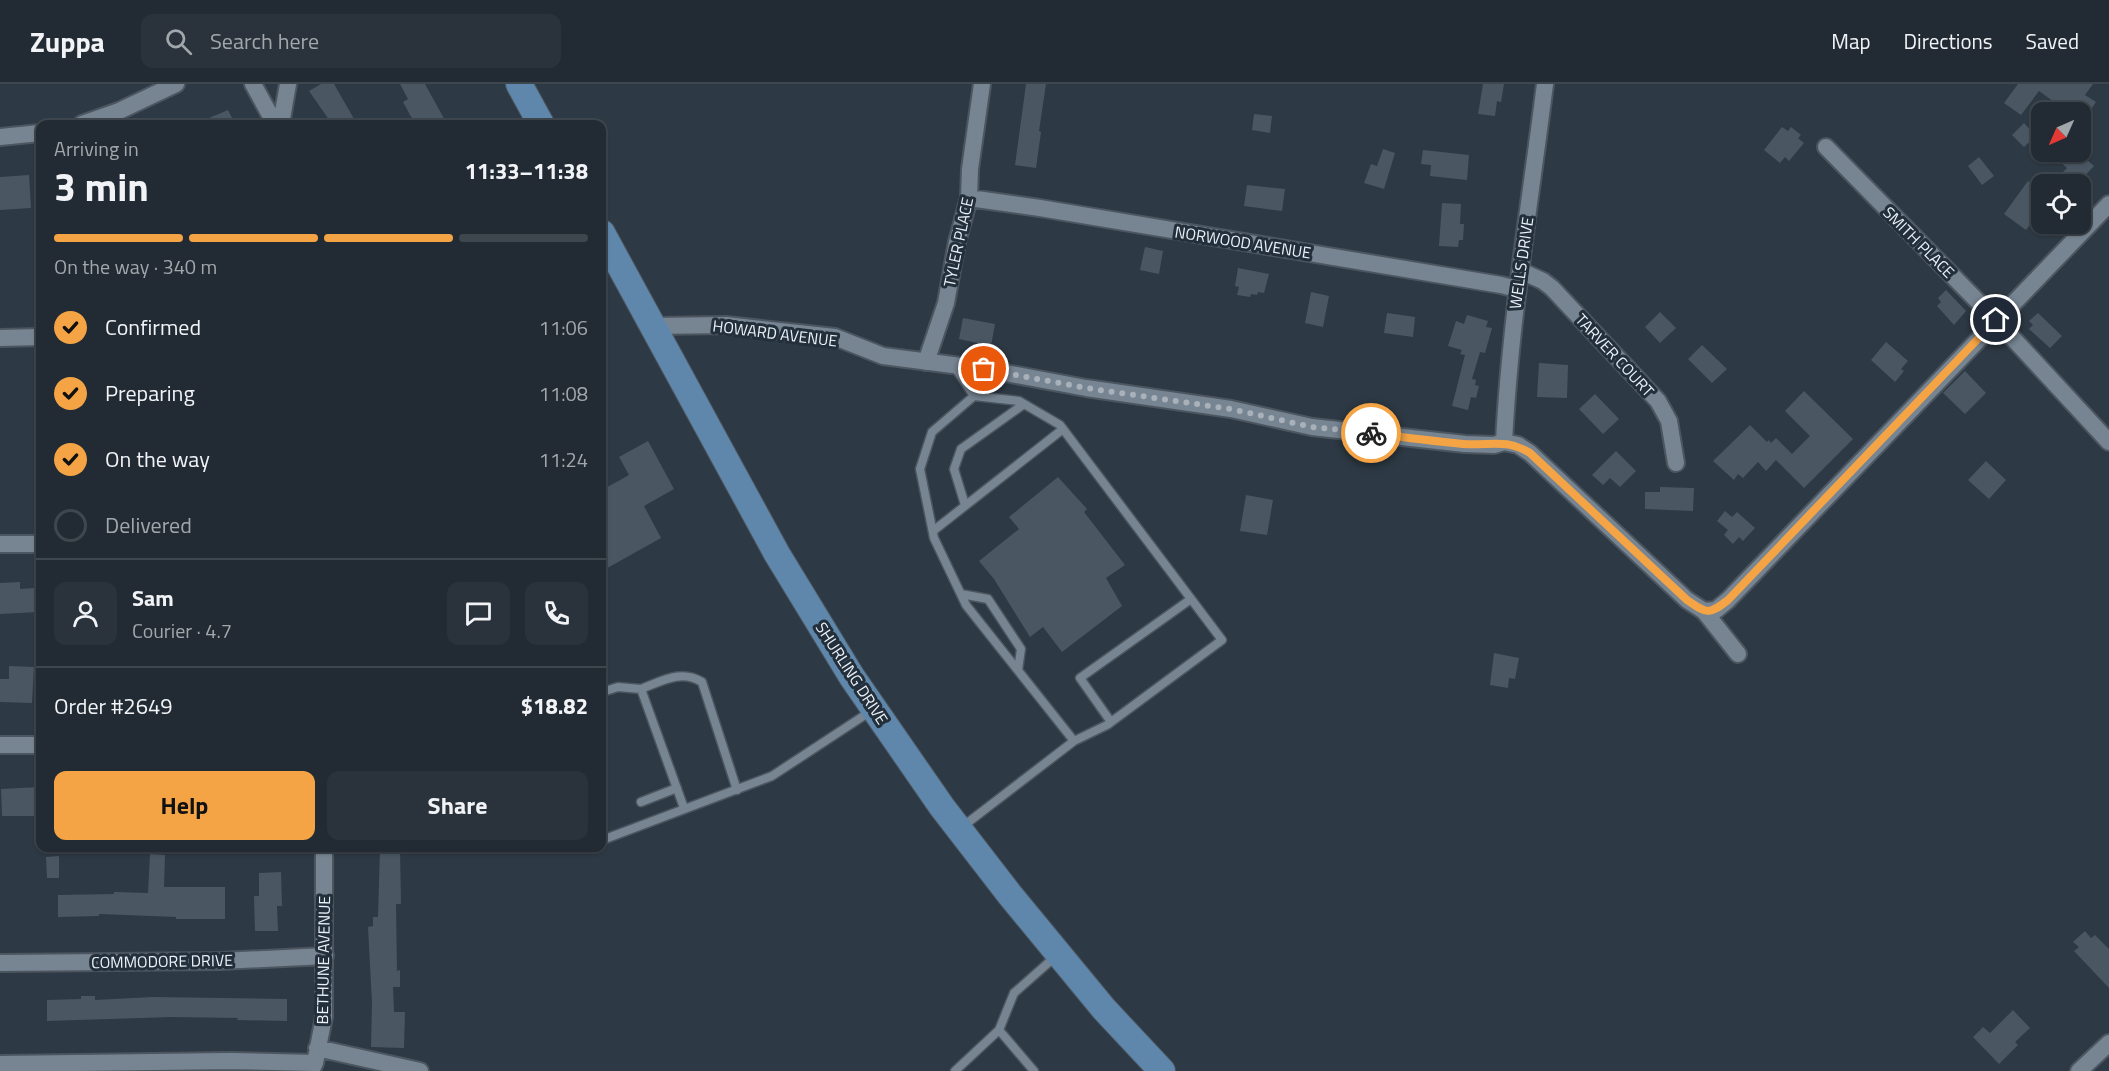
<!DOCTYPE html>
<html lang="en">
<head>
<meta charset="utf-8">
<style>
	body { margin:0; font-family:"Titillium Web",sans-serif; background:#2a333b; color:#f1f3f6; height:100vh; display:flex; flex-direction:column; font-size:22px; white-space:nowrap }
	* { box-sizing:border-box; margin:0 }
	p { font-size:20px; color:#a2a7ac }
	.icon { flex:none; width:33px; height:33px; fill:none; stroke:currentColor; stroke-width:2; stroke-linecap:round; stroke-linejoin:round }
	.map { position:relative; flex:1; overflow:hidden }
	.side { position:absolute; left:36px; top:36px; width:570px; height:732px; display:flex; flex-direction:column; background:#222b33; border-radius:12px; box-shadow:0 2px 4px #0004,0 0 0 2px #3f474e }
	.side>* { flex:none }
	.needle { width:39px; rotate:225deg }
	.tools { position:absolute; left:2031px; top:18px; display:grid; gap:12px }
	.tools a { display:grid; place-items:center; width:60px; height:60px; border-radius:12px; background:#222b33; box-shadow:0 2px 4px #0004,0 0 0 2px #3f474e; font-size:30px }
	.pin { position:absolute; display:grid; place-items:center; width:51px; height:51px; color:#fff; margin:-26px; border:3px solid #fff; border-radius:50%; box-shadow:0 2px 6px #0007 }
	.courier { position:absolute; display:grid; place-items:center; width:60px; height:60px; margin:-30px; border:4px solid #f4a444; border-radius:50%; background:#fff; color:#222; box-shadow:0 2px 8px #0007 }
	.summary em { font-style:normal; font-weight:700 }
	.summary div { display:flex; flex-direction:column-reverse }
	.summary { display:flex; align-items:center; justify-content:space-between; height:102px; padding:0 18px }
	h1 { font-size:39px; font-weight:700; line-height:45px }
	.bar { display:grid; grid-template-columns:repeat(4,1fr); gap:9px 6px; align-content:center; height:72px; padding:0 18px }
	.bar i { height:8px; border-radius:4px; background:#3f474e }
	.bar .selected { background:#f4a444 }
	.bar p { grid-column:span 4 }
	.line { display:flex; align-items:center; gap:15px; padding:0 18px; border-top:2px solid #3f474e }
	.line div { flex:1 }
	.round { display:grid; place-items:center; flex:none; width:63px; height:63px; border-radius:12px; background:#2a333b }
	ol { padding:0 18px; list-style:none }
	li { display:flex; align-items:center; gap:18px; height:66px }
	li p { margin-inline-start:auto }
	li .icon { padding:6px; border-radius:50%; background:#f4a444; color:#111; stroke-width:4 }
	li:last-child { color:#a2a7ac }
	li i { width:33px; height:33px; border:3px solid #3f474e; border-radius:50% }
	.primary-button { display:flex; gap:12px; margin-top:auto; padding:12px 18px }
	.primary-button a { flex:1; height:69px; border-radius:12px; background:#f4a444; color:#111; font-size:24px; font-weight:700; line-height:69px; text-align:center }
	.primary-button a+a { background:#2a333b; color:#f1f3f6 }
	header { display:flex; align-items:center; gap:36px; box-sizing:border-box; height:84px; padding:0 30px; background:#222b33; border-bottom:2px solid #3f474e }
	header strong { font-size:28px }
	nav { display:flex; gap:33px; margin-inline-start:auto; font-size:21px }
	.search { width:420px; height:54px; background:#2a333b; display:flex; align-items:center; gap:15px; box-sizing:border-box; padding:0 21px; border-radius:12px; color:#a2a7ac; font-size:22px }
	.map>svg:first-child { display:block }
</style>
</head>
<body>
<header>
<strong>Zuppa</strong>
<div class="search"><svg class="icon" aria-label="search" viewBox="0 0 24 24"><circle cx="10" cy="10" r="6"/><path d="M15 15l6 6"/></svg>Search here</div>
<nav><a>Map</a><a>Directions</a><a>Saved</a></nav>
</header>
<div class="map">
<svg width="2109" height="987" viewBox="0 0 2109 987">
	<rect width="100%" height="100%" fill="#2d3944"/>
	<path fill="#4a5763" d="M321,0H334L357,40H332L309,7Z
		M400,0H425L447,40H415L403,18L408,15Z
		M1026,0H1046L1039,47L1041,48L1036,84L1015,81Z
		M1483,0H1504L1501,18L1497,17L1495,32L1478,30Z
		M2018,0H2093L2085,11L2096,18L2089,28H2068L2039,7L2021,31L2004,19Z
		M228,26L235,40H195Z
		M1254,30L1272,32L1270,49L1252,46Z
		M2024,39L2036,52L2024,63L2012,51Z
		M1782,43L1788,47L1791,43L1801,51L1798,54L1804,59L1789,77L1785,73L1780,79L1764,66Z
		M1383,65L1395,69L1384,105L1364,99L1371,80L1377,82Z
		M1423,66L1469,71L1467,96L1430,92L1431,81L1421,80Z
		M2049,68H2078L2094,82L2077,100H2072L2061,90L2067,84Z
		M1979,73L1994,92L1982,101L1968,82Z
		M29,91L31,124L0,126V93Z
		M2028,97L2042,107V113L2034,124L2039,128L2026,146L2004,130Z
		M1247,101L1285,105L1282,127L1244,122Z
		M1442,119L1461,120L1460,140H1464L1463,156H1459L1458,163L1439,162Z
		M1145,163L1163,167L1159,190L1140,186Z
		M1238,184L1269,190L1264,209L1258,208L1257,211L1251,210L1250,213L1237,211L1239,203L1235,202Z
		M1946,206L1966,227L1954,241L1937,222L1941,218L1938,214Z
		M1311,208L1329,212L1323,243L1305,239Z
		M1660,228L1676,244L1660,259L1645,243Z
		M1387,229L1415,233L1413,253L1384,249Z
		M2038,229L2062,252L2050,264L2029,245L2033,241L2029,237Z
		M1467,231L1488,237L1486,243L1492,244L1485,269L1480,268L1472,295L1476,296L1475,301L1479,302L1476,314L1471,313L1468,326L1452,322L1465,271L1460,270L1462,266L1448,262L1456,237L1464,240Z
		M963,234L995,240L991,262L959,255Z
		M1886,258L1908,277L1901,285L1904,287L1895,298L1871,276Z
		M1702,261L1727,285L1712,299L1688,275Z
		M1539,279L1568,281L1567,314L1537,313Z
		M1965,287L1986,309L1965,330L1943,309Z
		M1804,307L1853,355L1804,404L1776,376L1766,387L1758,378L1743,394L1738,390L1734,396L1713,377L1750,341L1767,358L1769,356L1771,359L1776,354L1792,370L1810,352L1785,327Z
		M1595,310L1619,335L1603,350L1579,325Z
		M648,357L674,405L644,422L661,454L602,487V406L629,391L619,373Z
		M1616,367L1636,387L1620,403L1610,394L1603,401L1592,391Z
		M1986,377L2006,396L1989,415L1968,396Z
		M1058,393L1087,425L1084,428L1125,481L1106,494L1122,522L1062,568L1043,543L1030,553L994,495L979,477L1019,445L1009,433Z
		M1660,403L1694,404L1693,427L1645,425V408H1660Z
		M1246,411L1273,416L1267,451L1240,447Z
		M1725,427L1732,433L1737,428L1755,444L1743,457L1739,453L1733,460L1724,451L1728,446L1717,437Z
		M20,498V505L35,504L37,528L0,530V499Z
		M1494,569L1519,574L1515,595L1509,594L1508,604L1490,601Z
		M9,582L34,583L32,619L0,618V595H9Z
		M40,703V732H2L1,705Z
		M380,764H400L401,820H396L397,887L400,886V903H393L394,928H405L404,964L371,963L372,919L368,843L373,842V833H378Z
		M150,770L165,771L164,803H225V835H176V833L99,830V832L58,833V811L114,810V808L148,809Z
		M59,772V794H47L46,773Z
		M281,788L282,822H277L278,847H255L254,812H259V789Z
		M2085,847L2091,854L2095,851L2109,865V904L2074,867L2079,863L2073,858Z
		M81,912H95V916L153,913L287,915V937L237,936L238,934L172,933L47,937V916L81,915Z
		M2013,926L2030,944L2015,958L2018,961L1999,980L1973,953L1983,943L1990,949Z"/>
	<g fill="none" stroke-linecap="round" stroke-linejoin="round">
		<defs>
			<path id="service" d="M954,282L974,312
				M965,421L954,385L961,365L1024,320
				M933,447L1063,345
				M961,510L988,515L1021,565L1018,586
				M641,605C662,597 681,585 702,598L737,706
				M602,608L618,603L641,605L684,724
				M1111,638L1080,594L1191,515
				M641,718L677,704
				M962,743L1074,657L1107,641L1222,556L1060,341L1019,317L974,312L932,348L920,385L934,454L966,521L1074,657
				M602,753L605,755L772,692L871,627
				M955,987L999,946
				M1034,987L999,946L1014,909L1056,872"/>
			<path id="minor" d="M253,0L275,40
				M82,40L119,27L176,0
				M281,40L288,0
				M0,53L40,49
				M1826,63L1996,236L2109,358
				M969,114L1040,124L1501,201L1517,205
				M1521,187L1543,197L1552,204L1658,317L1669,337L1676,379
				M653,242L726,241L835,253L883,272L984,285L1086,304L1231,325L1312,343L1465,360L1494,361L1504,358L1518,361L1530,369L1687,516L1704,527L1738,570
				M0,254L40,253
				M926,278L946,219L957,158L969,114L970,85L982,0
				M1504,358C1510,238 1530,119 1545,0
				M0,460H40
				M1704,527L1716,526L1728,516L2109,120
				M0,661H40
				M0,879L221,877L325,872
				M317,964L420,987
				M0,980L230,977L315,979
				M311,987L315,979L324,933V764
				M2079,987L2109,959"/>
			<path id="primary" d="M519,0L541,40
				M602,149L777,470L852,593L942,723L1010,811L1104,925L1162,987"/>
		</defs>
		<use href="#service" stroke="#4c5660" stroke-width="11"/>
		<use href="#minor" stroke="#4c5660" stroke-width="20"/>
		<use href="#primary" stroke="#4c5660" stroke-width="28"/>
		<use href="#service" stroke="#778593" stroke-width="8"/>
		<use href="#minor" stroke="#778593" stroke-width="16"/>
		<use href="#primary" stroke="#5e87ab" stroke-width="26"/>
	</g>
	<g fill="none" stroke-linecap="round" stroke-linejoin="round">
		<path stroke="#a8b1ba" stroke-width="6" stroke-dasharray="0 10.8" d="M984,285L1086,304L1231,325L1312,343L1371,349"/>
		<path stroke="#f4a444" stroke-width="8" d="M1371,349C1401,353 1432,357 1463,360C1489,362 1506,354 1530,369L1687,516C1707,530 1709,531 1728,516L1996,236"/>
	</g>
	<g text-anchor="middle" stroke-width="6" stroke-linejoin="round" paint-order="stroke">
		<g font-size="16" fill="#eaf1f9" stroke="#232f3a">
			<text transform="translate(958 158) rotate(-78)" y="6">TYLER PLACE</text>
			<text transform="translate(1243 158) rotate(9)" y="6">NORWOOD AVENUE</text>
			<text transform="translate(1919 158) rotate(45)" y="6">SMITH PLACE</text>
			<text transform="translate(1521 179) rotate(-82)" y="6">WELLS DRIVE</text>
			<text transform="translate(775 249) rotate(7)" y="6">HOWARD AVENUE</text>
			<text transform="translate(1615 271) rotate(47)" y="6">TARVER COURT</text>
			<text transform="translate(852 589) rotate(57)" y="6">SHURLING DRIVE</text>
			<text transform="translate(323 876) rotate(-89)" y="6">BETHUNE AVENUE</text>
			<text transform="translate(162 877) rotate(-1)" y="6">COMMODORE DRIVE</text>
		</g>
	</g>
</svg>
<div class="tools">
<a><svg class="needle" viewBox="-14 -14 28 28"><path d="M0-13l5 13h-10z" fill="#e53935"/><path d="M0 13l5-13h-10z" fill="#a2a7ac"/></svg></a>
<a><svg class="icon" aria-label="locate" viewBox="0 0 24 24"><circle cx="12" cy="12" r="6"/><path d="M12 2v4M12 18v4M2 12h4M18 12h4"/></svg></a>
</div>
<div class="pin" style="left:984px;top:285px;background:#ea580c"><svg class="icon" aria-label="bag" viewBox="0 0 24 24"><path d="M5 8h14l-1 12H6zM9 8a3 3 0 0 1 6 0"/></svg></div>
<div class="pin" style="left:1996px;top:236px;background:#1f2937"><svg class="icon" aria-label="home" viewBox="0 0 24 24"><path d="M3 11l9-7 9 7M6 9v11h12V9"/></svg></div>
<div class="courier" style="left:1371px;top:349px"><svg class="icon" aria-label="bike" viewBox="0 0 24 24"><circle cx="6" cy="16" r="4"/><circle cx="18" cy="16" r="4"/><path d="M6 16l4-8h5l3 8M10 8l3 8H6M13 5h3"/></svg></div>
<section class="side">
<div class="summary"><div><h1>3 min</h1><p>Arriving in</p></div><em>11:33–11:38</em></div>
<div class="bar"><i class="selected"></i><i class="selected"></i><i class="selected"></i><i></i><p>On the way · 340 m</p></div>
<ol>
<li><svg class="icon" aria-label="check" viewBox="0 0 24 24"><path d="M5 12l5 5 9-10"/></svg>Confirmed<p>11:06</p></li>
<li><svg class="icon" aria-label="check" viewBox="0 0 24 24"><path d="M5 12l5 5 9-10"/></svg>Preparing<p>11:08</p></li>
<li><svg class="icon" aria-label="check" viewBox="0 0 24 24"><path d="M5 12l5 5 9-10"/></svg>On the way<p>11:24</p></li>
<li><i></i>Delivered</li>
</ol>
<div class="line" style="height:108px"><a class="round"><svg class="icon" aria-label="person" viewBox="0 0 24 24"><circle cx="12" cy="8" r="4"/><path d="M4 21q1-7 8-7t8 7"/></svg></a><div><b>Sam</b><p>Courier · 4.7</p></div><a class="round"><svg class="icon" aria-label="chat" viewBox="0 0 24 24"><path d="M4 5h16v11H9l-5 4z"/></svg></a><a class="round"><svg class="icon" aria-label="phone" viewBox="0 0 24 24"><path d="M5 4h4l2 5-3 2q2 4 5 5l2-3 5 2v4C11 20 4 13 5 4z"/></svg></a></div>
<div class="line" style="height:78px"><div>Order #2649</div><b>$18.82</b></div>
<div class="primary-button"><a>Help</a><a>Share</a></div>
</section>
</div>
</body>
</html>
